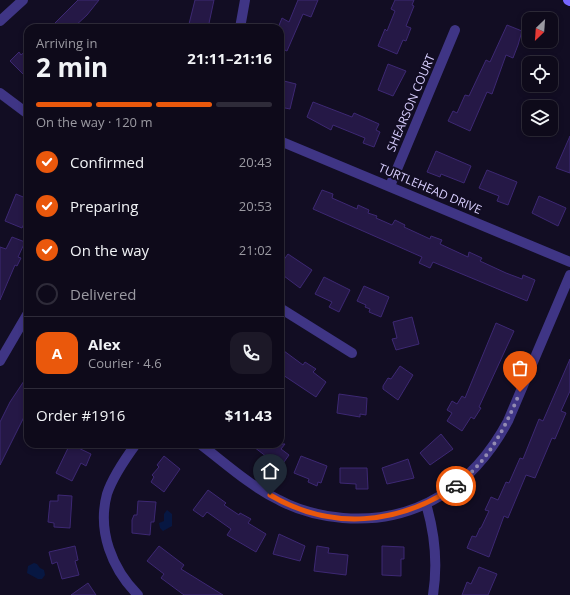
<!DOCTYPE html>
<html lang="en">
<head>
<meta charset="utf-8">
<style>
	body { margin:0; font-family:"Open Sans",sans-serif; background:#1c1827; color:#f1f3f6; height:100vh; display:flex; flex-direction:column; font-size:15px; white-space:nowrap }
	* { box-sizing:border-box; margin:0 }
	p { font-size:13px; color:#9b9aa2 }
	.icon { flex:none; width:22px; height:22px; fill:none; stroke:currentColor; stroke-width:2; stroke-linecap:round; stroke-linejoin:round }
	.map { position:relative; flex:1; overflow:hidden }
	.details { position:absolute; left:24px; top:24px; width:260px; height:424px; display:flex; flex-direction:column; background:#0e0a1a; border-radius:12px; box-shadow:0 2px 6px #0003,0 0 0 1px #2e2b39 }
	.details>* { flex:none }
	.needle { width:26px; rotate:205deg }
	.tools { position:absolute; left:522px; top:12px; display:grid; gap:8px }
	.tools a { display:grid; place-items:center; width:36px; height:36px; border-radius:8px; background:#0e0a1a; box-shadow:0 2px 6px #0003,0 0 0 1px #2e2b39; font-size:20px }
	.pin { position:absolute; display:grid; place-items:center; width:34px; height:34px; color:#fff; margin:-41px -17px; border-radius:50% 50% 50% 0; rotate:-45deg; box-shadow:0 0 4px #0007 }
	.pin .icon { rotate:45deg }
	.courier { position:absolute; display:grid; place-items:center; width:40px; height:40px; margin:-20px; border:3px solid #ea580c; border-radius:50%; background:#fff; color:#222; box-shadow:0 1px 5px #0007 }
	.headline em { font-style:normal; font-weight:700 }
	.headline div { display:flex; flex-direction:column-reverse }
	.headline { display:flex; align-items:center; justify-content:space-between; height:68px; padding:0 12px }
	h1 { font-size:26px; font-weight:700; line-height:30px }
	.bar { display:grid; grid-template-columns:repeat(4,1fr); gap:6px 4px; align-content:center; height:48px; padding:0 12px }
	.bar i { height:5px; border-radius:3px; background:#2e2b39 }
	.bar .selected { background:#ea580c }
	.bar p { grid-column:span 4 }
	.line { display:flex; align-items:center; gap:10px; padding:0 12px; border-top:1px solid #2e2b39 }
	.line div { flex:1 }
	.round { display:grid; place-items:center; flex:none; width:42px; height:42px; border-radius:12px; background:#1c1827 }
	ol { padding:0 12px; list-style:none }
	li { display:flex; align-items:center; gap:12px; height:44px }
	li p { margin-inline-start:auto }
	li .icon { padding:4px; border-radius:50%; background:#ea580c; color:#fff; stroke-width:4 }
	li:last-child { color:#9b9aa2 }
	li i { width:22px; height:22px; border:2px solid #2e2b39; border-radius:50% }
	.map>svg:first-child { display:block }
</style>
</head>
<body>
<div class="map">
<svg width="570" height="595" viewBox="0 0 570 595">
	<rect width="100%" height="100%" fill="#120d23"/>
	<path fill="#071742" d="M167,510L172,514V526L163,531L160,528L159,523L164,521V514Z
		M34,563L37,564L40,568L44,570L45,575L42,579H38L27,573L28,566Z"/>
	<path fill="#251846" stroke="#3d2873" d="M78,0H99L87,15L73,28H50Z
		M195,0H214L208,28H188Z
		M298,0H318L311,17L303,14L287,51L280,48V28H278L282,18L289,22Z
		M395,0H414L412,5L414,6L406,26L411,28L406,41L403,40L397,54L378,46L385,29L387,31L395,11L391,9Z
		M507,25L522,31L518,45L513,58L506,55L492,94L487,92L470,131L448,121L453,111L457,113L465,95L469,96L486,60L490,62Z
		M28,49V79L10,61L19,52L21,55Z
		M388,64L406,71L393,96L378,90Z
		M280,80L296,84L290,109L280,107Z
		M313,102L352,117L354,113L379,124L376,130L380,132L374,147L363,143L365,138L333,125L331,130L307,117Z
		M570,136V173L556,168Z
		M436,151L471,166L464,183L441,174L440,177L427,172Z
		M487,170L517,182L508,205L497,201L499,196L479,188Z
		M322,190L333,194L332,198L357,209L358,205L369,210L368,213L377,216L376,218L392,225L395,220L405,225L404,227L430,239L431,236L442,240L440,244L468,257L469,252L482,258L480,261L506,273L522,279L523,275L535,280L527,301L433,262L430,268L419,263L422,257L313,209Z
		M16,194L28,199V215L22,228L5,221Z
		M539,196L566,208L558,226L532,213Z
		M12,237L25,242L18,257L21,258L17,266L15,265L0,300V247L6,249Z
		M288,254L312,270L300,288L280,273V265Z
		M324,277L350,290L339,312L329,307L332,302L315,294Z
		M364,286L389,297L381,317L369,312L370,309L365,307L366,305L357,301Z
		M412,317L419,344L396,350L392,339L397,338L393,322Z
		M496,323L514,331L479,407L481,408L474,419L471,417L462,431L447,421L452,413L447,410L452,401L457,404L462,396L465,398Z
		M280,348L303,365L305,362L316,369L313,372L326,382L316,397L280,373Z
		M570,359V391L561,411L566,413L555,439L552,438L535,478L526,475L508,518L504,516L489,557L467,548L472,536L476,537L480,528H481L489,511L485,510L491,497L498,500L506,482L509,483L520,458L523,459L539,419L543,421Z
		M400,366L413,375L398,400L383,389V386L388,378L391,379Z
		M28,375V409L0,465V422L10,402Z
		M339,394L367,398L366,415L360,414V417L337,413Z
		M441,434L453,449L430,465L420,453Z
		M70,444L91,454L86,466L81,463L72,481L56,473Z
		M250,444H285L281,449L289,455L279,469L269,462L271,460Z
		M164,456L180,469L164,492L151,482L154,477L152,475L159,467L157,465Z
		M301,456L327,466L321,483L318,482L317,486L308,482L309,479L294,473Z
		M408,459L414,478L387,484L382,468Z
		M340,468H367L368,489H356V484L340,483Z
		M208,490L226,503L224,505L239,515L240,513L251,519L248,523L266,534L256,552L227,535L231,529L207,512L203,517L193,510Z
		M58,495L72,496L70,528L54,527V523L48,522L50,501H58Z
		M138,501L156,502L154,522H151L150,535L132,533V520L134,515H137Z
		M279,534L305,546L300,561L273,554Z
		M75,546L78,560L75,561L79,575L62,579L57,562L52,564L49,552Z
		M159,546L184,565L181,569L223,595H184L161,578L164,574L147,561Z
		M317,546L329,548L328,553L348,555L346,575L314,571Z
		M382,546L404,547V559H401V576L382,575Z
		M479,567L497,574L488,595H462L467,582L471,584Z
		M88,583L96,595H71Z"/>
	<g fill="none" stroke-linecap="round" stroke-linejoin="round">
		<path stroke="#3f3585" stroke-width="10" d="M0,21L23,0
			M240,28L245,0
			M0,93L28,114
			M280,141L570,262
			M390,186L455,30
			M280,308L352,353
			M0,361L28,313
			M136,444C125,459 113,476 107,494C97,531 112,569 138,595
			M200,444C225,463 250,486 279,500C299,511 321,516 343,518C417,524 474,485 508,421L570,275
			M426,504C435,534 438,563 433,595"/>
		<path stroke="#76f" stroke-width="10" d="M568,0L570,1"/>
	</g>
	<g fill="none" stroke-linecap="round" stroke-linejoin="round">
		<path stroke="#938bb2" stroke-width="4" stroke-dasharray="0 7.2" d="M456,486C489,460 504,430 520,392"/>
		<path stroke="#ea580c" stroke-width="5" d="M270,495C331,531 398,525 456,486"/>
	</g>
	<g text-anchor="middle" stroke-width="4" stroke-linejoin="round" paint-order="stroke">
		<g font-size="12" fill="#d9cfff" stroke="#120d23">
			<text transform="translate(411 103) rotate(-67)" y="4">SHEARSON COURT</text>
			<text transform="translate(430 189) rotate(23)" y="4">TURTLEHEAD DRIVE</text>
		</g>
	</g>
</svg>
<div class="tools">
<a><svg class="needle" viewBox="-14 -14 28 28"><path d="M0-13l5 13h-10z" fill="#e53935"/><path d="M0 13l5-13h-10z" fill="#9b9aa2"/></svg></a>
<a><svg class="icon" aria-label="locate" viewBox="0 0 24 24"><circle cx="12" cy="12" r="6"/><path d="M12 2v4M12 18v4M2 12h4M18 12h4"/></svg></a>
<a><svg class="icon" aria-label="layers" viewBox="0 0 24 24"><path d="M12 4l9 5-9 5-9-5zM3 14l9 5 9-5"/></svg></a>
</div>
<div class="pin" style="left:520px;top:392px;background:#ea580c"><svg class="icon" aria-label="bag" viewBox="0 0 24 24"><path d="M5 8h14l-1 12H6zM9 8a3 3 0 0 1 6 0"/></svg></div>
<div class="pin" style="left:270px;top:495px;background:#1f2937"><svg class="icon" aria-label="home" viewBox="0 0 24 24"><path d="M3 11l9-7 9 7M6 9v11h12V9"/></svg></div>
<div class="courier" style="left:456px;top:486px"><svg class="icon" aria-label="car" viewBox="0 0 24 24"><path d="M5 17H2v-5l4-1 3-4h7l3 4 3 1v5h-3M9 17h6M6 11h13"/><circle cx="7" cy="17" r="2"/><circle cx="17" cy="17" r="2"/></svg></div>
<section class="details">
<div class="headline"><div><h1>2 min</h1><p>Arriving in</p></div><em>21:11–21:16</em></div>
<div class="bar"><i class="selected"></i><i class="selected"></i><i class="selected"></i><i></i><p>On the way · 120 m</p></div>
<ol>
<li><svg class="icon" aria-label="check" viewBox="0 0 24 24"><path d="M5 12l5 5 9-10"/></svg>Confirmed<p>20:43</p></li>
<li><svg class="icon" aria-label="check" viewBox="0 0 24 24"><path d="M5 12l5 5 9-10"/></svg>Preparing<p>20:53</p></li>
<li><svg class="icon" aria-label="check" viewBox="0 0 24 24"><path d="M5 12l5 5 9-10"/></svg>On the way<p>21:02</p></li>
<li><i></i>Delivered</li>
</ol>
<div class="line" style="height:72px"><b class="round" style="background:#ea580c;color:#fff">A</b><div><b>Alex</b><p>Courier · 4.6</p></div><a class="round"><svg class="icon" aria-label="phone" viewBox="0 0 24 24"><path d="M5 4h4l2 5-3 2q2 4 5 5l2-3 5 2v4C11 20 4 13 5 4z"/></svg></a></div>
<div class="line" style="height:52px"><div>Order #1916</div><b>$11.43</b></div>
</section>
</div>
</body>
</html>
